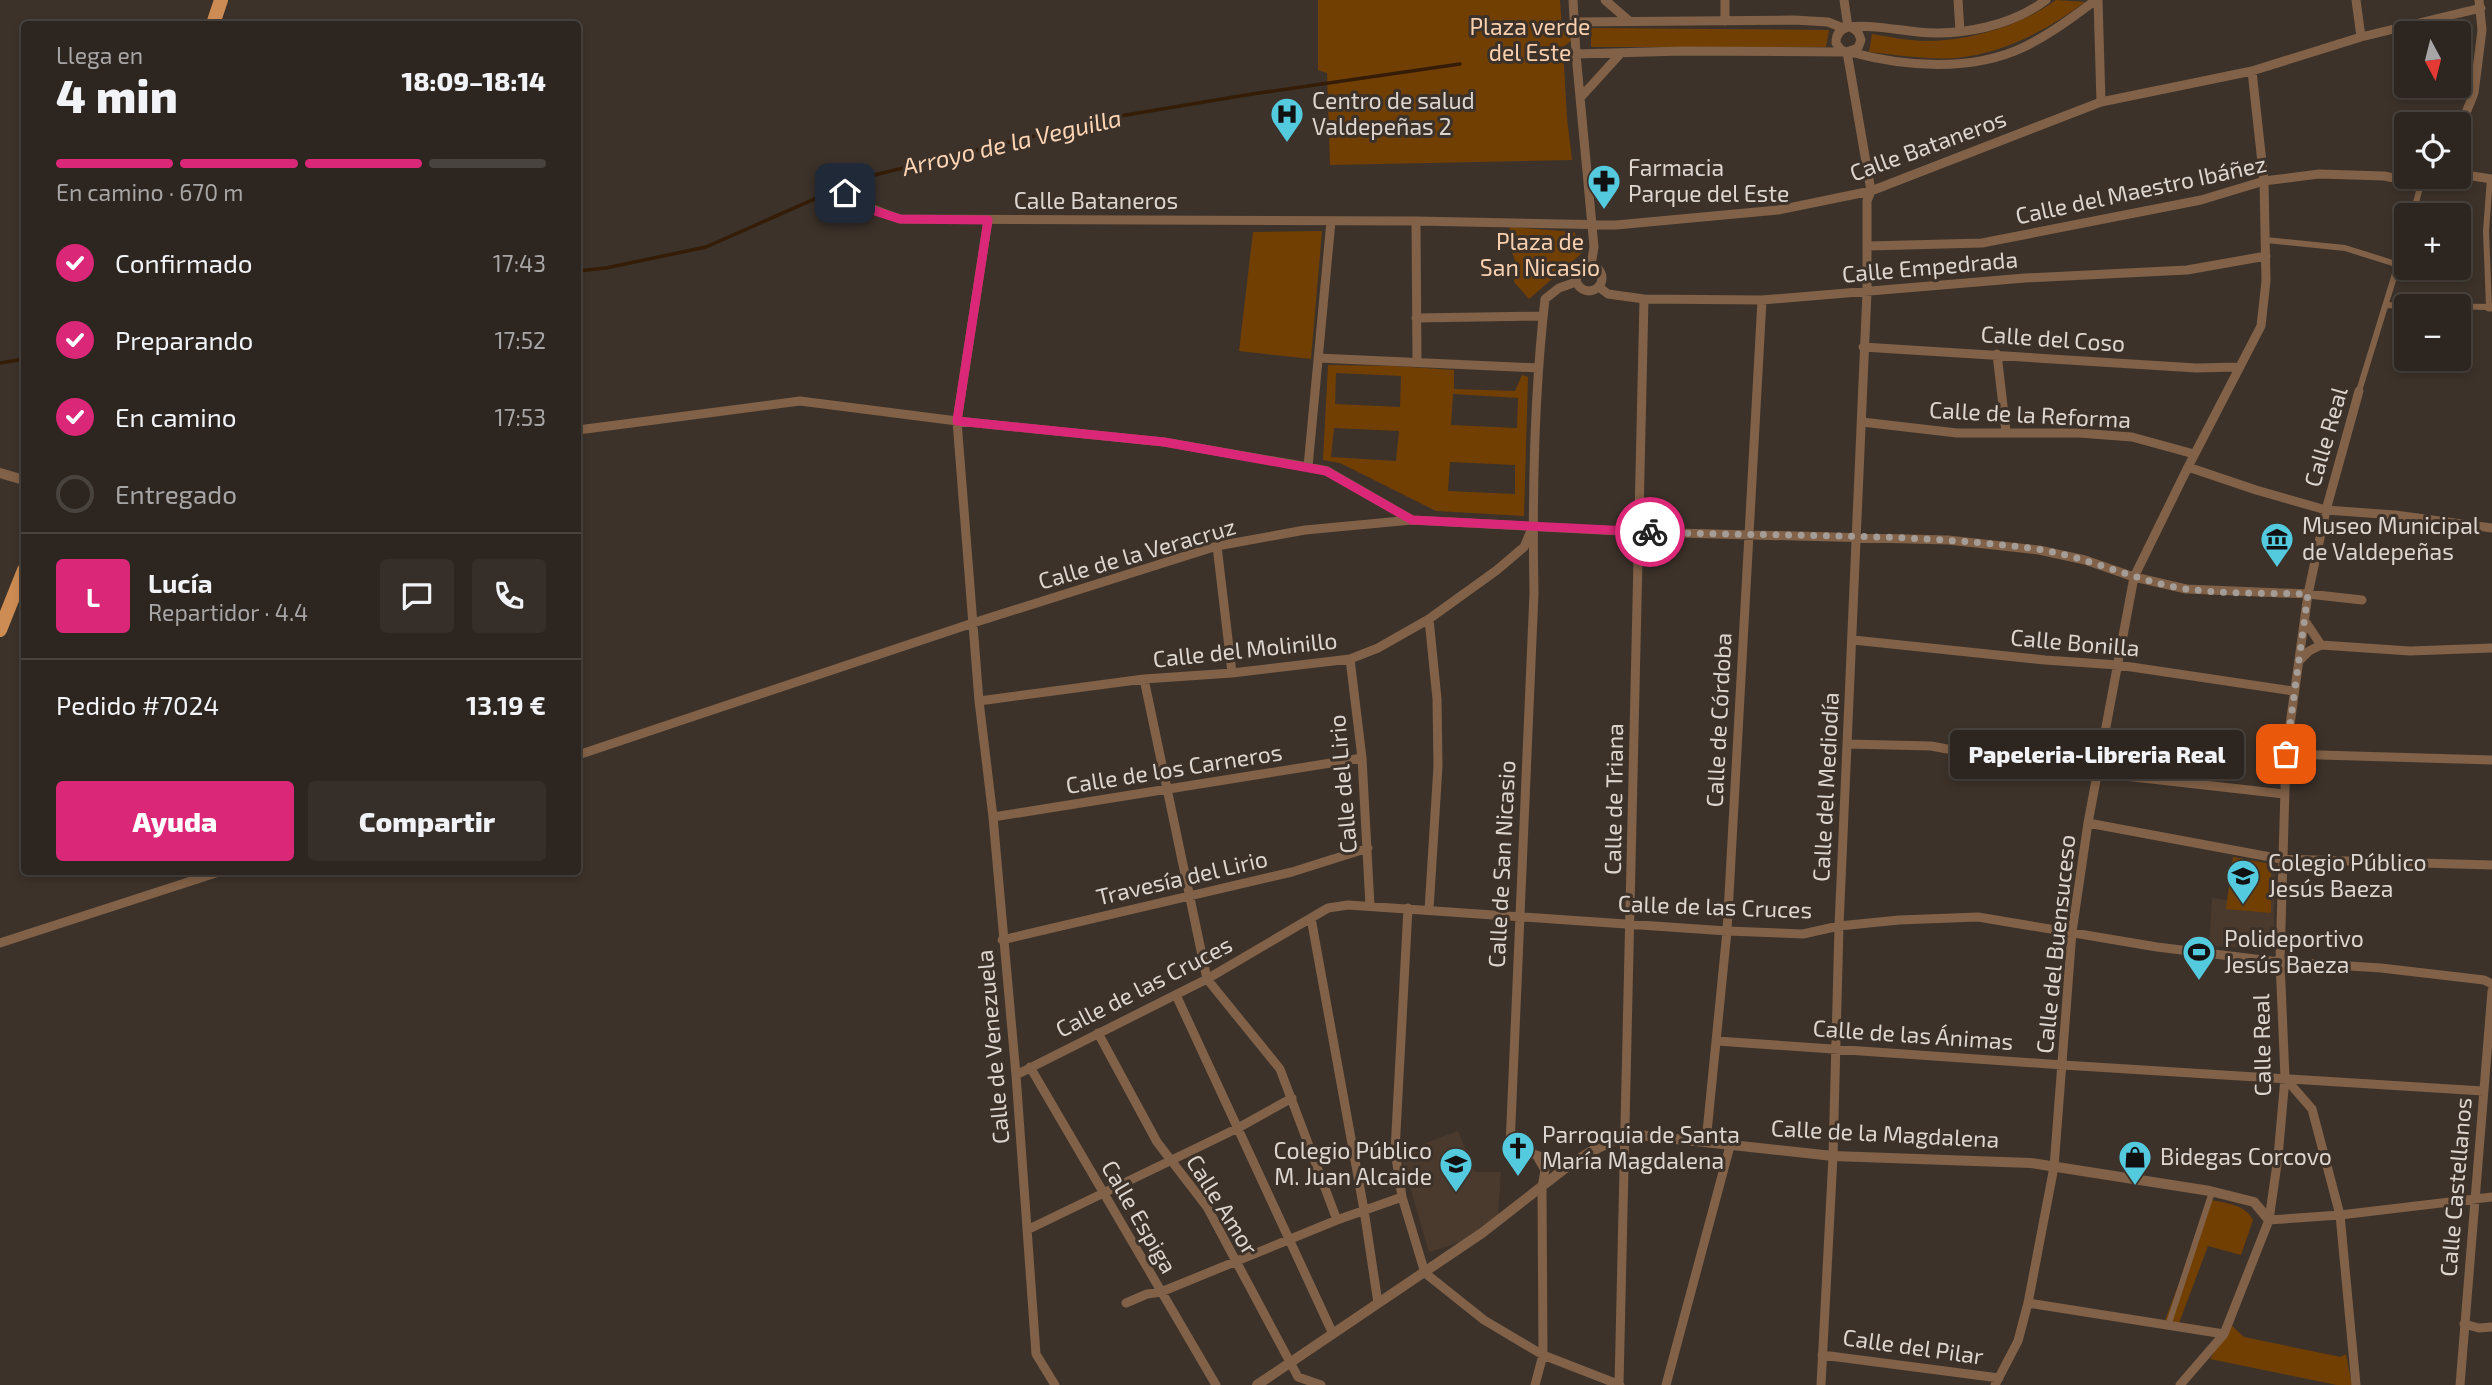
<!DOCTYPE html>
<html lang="es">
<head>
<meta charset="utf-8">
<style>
	body { margin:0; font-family:"Exo 2",sans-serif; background:#352e29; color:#f1f3f6; height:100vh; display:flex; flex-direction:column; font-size:26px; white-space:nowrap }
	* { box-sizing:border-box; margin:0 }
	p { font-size:23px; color:#a7a5a5 }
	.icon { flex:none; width:38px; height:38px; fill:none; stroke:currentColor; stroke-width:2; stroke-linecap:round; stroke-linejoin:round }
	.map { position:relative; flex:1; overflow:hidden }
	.details { position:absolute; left:21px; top:21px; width:560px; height:854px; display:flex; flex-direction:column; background:#2d2620; border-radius:7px; box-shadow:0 4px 10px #0003,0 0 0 2px #48433e }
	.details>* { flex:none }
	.needle { width:46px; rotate:173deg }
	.fabs { position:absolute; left:2394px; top:21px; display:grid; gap:14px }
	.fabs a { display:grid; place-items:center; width:77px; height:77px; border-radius:7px; background:#2d2620; box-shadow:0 4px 10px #0003,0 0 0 2px #48433e; font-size:35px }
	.pin { position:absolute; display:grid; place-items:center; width:60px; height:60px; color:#fff; margin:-30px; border-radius:14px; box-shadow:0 4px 10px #0006 }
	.courier { position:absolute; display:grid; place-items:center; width:70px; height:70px; margin:-35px; border:5px solid #db2777; border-radius:50%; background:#fff; color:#222; box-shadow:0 2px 9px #0007 }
	.bubble { position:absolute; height:49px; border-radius:7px; background:#2d2620; box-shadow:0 4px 10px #0003,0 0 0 2px #48433e; font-size:23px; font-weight:800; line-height:49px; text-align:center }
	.headline em { font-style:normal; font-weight:800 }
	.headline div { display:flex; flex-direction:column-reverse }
	.headline { display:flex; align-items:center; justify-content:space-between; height:119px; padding:0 35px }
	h1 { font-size:46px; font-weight:800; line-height:52px }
	.bar { display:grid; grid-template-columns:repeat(4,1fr); gap:10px 7px; align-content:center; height:84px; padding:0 35px }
	.bar i { height:9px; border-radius:5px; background:#48433e }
	.bar .active { background:#db2777 }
	.bar p { grid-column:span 4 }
	.line { display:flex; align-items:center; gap:18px; padding:0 35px; border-top:2px solid #48433e }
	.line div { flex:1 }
	.round { display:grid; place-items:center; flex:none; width:74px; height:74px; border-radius:7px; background:#352e29 }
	ol { padding:0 35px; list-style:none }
	li { display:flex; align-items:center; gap:21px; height:77px }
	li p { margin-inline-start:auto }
	li .icon { padding:7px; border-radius:50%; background:#db2777; color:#fff; stroke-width:4 }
	li:last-child { color:#a7a5a5 }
	li i { width:38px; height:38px; border:4px solid #48433e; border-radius:50% }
	.action { display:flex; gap:14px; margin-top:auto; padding:14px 35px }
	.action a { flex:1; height:80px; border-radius:7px; background:#db2777; color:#fff; font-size:28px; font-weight:800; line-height:80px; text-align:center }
	.action a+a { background:#352e29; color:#f1f3f6 }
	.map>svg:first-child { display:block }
</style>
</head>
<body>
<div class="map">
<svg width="2492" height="1385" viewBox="0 0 2492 1385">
	<rect width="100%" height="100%" fill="#3c322a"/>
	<path fill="#4a3a2e" d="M2233,857L2276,865L2273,949L2209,946L2212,898L2228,900Z
		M1458,1131L1475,1172H1501L1498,1215L1460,1242L1429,1252L1400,1153Z"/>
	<path fill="#723f03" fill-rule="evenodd" d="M1318,0H1560L1562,29L1575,38L1563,47L1567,118L1572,160L1330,165L1327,73L1318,70Z
		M2056,0L2085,2C2047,30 2005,53 1957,58C1928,60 1898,55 1869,52L1872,34C1890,37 1909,41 1927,41C1972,40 2020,26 2056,0Z
		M1591,28L1829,30L1826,47H1591Z
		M1510,227L1574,232L1581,243L1582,253L1529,299L1514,282L1516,264L1511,249L1519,243V238L1509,232Z
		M1322,231L1311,359L1239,351L1253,232Z
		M1328,365L1393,366L1454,370V389L1515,391L1522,375L1528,377L1524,516L1436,511L1340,463L1323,460ZM1336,373L1401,376L1400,407L1335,404ZM1453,394L1518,398L1517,428L1451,425ZM1334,428L1399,431L1396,461L1331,457ZM1450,462L1515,465V494L1448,491Z
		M2233,857L2271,864V913L2226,909Z
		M2211,1200C2226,1203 2246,1205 2253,1220L2241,1255L2208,1246L2179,1323L2165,1320Z
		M2231,1325L2244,1337L2341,1357L2346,1354L2352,1385H2337L2210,1359Z"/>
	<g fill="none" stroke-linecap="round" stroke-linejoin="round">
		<path stroke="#341c06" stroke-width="3.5" d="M578,271L606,268L706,247L862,178L1108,118L1252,94L1460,64
			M0,363L24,359"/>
		<path stroke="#816147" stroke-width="6" d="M2413,215L2421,183
			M2266,240L2345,248L2399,265
			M2386,305L2489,307L2486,231L2490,178
			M2359,391L2406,238
			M2168,1326L2212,1192"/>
		<path stroke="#816147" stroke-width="9" d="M1573,0L1576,54L1594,247L1591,265
			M1605,0L1628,20
			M1725,0V21
			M1844,0L1848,27
			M1958,0L1960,31
			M2098,0L2101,102
			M2356,0L2361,37
			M1574,22L1794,20L1828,22L1843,28
			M1851,27L1858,32L1861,40L1858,48L1847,52L1841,50L1836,43C1836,35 1839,29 1848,27C1870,24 1896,30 1918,32C1962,36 2011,26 2046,0
			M1850,52C1905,67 1972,72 2024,47C2051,34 2073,17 2096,0
			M1576,54L1683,51L1843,52
			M1580,98L1621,53
			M2459,130L2474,93L2482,30L2479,0
			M2459,174L2492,179
			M832,178C851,201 872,210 900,219L1416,221L1616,225L1778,210L1871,191L2101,102L2252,71L2361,37L2481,8
			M988,220L957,421L979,701L993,817L1016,1075L1036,1354L1055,1385
			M1416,221L1417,361
			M1868,246L1982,243L2201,200L2264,181L2319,174L2384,176L2421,183L2431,177
			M1576 278a13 13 0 1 1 26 0a13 13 0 1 1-26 0Z
			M1599,287L1608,294L1644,299L1762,300L2025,278L2187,270L2266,256
			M2489,307H2492
			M1416,318L1543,316
			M1863,347L2196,368L2240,367
			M1997,354L2006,432
			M1318,358L1538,368
			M1862,422L1957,433H2079L2132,437L2194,454
			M578,430L800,401L957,421L1164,442L1308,467L1327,471L1412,520
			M1308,467L1331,221
			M2188,467L2256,490L2326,510L2395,515L2492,528
			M1217,546L1232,673
			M1429,619L1437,699L1438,766L1429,910
			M2305,621L2321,645
			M1853,640L2045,660L2118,665L2293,691
			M1350,659L1362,758L1370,906
			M2300,660L2309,651L2321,645L2410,651L2492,648
			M1144,679L1207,979L1280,1069L1337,1220
			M979,701L1144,679L1232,673L1350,659L1378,648L1429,619L1497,570L1524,547L1530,533
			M1848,744L1931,746L2017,762L2098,773L2284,794
			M2286,754L2492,760
			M578,755L973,623L1217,546L1305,530L1412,520L1640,532L1948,540L2039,550L2085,560L2134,577L2186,589L2308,594L2362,600
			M993,817L1362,758
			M2088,823L2281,859L2492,865
			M1408,908L1395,1151L1402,1197L1425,1273L1484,1320L1543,1355L1620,1385
			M1311,918L1364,1210L1378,1303
			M1002,940L1292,872L1368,848
			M0,943L219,872
			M1176,995L1333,1334
			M1098,1033L1157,1142L1207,1207L1298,1377L1321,1385
			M1717,1041L2063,1065L2483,1091
			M1030,1067L1216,1385
			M1016,1075L1207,979L1328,908L1348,905L1727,931L1803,934L1839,926L1899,920L1978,917L2157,947L2271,961L2381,968L2484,980L2492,984
			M2285,1078L2312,1109L2340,1215L2356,1385
			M1706,1142L1727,931L1762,300
			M1568,1166L1510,1146L1534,593C1532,495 1534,396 1545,299L1559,288L1576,282
			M2269,1220L2340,1215L2492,1197
			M1027,1230L1238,1128L1292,1098
			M1126,1303L1147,1294L1161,1292L1337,1220L1402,1197
			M2028,1303L2224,1334
			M2464,1324L2479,1328L2492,1327
			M1822,1355L1999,1378
			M1535,1385L1543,1355L1542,1187L1545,1170L1537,1156
			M1619,1385L1644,299
			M1666,1385L1730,1146
			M1821,1385L1833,1156L1839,926L1867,292V201L1871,191L1847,52
			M1995,1385L2018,1341L2028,1303L2054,1167L2072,932L2088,823L2134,577L2188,467L2261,326L2266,281L2264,181L2252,71
			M2180,1385L2224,1334L2269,1220L2278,1157L2285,1078L2280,961L2286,754L2308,594L2326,510L2359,391
			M2460,1385L2492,991"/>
		<path stroke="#816147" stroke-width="10" d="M0,473L24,480
			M1257,1385L1482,1233L1568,1166L1590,1152L1625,1135H1639L1833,1156L2031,1163L2210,1191L2254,1202L2269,1220"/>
		<path stroke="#cd8c53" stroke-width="14" d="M213,24L221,0
			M0,630L24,570"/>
	</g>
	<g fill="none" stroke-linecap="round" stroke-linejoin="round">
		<path stroke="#a49c96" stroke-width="7" stroke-dasharray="0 12.6" d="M1650,532C1779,537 1909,532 2037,549C2088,557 2135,581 2186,589C2225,594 2268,593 2308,594L2286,754"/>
		<path stroke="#db2777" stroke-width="9" d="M845,193L875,211L900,219L988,220L957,421L1164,442L1326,471L1412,520L1650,532"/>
	</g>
	<defs>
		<symbol id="hospital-pin" viewBox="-11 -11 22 30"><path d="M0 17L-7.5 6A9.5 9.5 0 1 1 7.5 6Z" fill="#54cade" stroke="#3c322a"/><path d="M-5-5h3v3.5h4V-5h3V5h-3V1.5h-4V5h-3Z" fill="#111"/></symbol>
		<symbol id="pharmacy-pin" viewBox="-11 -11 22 30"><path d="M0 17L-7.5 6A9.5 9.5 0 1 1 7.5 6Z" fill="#54cade" stroke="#3c322a"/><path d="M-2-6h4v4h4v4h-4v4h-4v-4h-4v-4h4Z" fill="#111"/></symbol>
		<symbol id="museum-pin" viewBox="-11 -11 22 30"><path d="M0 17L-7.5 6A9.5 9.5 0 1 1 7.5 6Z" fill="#54cade" stroke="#3c322a"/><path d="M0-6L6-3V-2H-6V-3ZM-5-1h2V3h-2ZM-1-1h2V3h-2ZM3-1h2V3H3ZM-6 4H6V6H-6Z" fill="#111"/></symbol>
		<symbol id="school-pin" viewBox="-11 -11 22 30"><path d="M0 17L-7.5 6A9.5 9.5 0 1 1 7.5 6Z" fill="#54cade" stroke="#3c322a"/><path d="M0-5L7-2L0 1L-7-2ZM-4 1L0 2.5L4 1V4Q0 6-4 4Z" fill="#111"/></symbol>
		<symbol id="stadium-pin" viewBox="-11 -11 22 30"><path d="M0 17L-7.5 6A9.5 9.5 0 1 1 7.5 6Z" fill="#54cade" stroke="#3c322a"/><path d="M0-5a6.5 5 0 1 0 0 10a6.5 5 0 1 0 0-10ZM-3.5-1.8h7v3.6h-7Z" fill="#111"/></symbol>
		<symbol id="church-pin" viewBox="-11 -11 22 30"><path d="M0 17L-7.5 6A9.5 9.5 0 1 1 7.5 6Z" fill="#54cade" stroke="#3c322a"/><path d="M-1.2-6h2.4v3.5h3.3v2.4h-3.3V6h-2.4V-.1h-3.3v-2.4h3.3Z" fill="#111"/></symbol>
		<symbol id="shop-pin" viewBox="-11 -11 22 30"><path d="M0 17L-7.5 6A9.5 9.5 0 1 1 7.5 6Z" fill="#54cade" stroke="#3c322a"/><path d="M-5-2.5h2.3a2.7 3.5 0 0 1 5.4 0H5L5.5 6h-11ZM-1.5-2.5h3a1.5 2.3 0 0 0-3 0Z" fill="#111"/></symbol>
	</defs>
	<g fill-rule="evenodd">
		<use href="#hospital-pin" x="1268" y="95" width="38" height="52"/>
		<use href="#pharmacy-pin" x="1585" y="162" width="38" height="52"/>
		<use href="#museum-pin" x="2258" y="520" width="38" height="52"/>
		<use href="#school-pin" x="2224" y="857" width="38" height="52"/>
		<use href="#stadium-pin" x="2180" y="933" width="38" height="52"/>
		<use href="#church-pin" x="1499" y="1129" width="38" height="52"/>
		<use href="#shop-pin" x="2116" y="1138" width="38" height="52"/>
		<use href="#school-pin" x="1437" y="1145" width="38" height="52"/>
	</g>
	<g text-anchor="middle" stroke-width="6" stroke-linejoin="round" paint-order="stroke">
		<g font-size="23" fill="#f8d0af" stroke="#3c322a">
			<text x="1530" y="35">Plaza verde<tspan x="1530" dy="26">del Este</tspan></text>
			<text x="1540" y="250">Plaza de<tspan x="1540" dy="26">San Nicasio</tspan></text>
		</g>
		<g font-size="23" fill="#dcd5d0" stroke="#3c322a" text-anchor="start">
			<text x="1312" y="109">Centro de salud<tspan x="1312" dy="26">Valdepeñas 2</tspan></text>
			<text x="1628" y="176">Farmacia<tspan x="1628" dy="26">Parque del Este</tspan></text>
			<text x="2302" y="534">Museo Municipal<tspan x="2302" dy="26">de Valdepeñas</tspan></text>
			<text x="2268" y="871">Colegio Público<tspan x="2268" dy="26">Jesús Baeza</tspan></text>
			<text x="2224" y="947">Polideportivo<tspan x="2224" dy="26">Jesús Baeza</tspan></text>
			<text x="1542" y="1143">Parroquia de Santa<tspan x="1542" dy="26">María Magdalena</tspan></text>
			<text x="1432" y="1159" text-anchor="end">Colegio Público<tspan x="1432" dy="26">M. Juan Alcaide</tspan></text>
			<text x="2160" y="1165">Bidegas Corcovo</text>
		</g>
		<g font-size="23" fill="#dcd5d0" stroke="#3c322a">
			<text transform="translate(1928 146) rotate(-20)" y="8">Calle Bataneros</text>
			<text transform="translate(2141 190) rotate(-12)" y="8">Calle del Maestro Ibáñez</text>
			<text x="1096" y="209">Calle Bataneros</text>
			<text transform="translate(1930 267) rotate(-5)" y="8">Calle Empedrada</text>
			<text transform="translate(2053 339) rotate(4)" y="8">Calle del Coso</text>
			<text transform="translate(2030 415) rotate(3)" y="8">Calle de la Reforma</text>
			<text transform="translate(2326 437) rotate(-74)" y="8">Calle Real</text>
			<text transform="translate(1137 554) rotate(-16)" y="8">Calle de la Veracruz</text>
			<text transform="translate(2075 643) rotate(5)" y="8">Calle Bonilla</text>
			<text transform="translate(1245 650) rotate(-6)" y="8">Calle del Molinillo</text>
			<text transform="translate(1719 720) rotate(-87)" y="8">Calle de Córdoba</text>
			<text transform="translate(1174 769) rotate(-9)" y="8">Calle de los Carneros</text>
			<text transform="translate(1343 784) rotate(-95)" y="8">Calle del Lirio</text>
			<text transform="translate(1826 787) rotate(-87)" y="8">Calle del Mediodía</text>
			<text transform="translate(1614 799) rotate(-89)" y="8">Calle de Triana</text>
			<text transform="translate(1502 864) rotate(-87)" y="8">Calle de San Nicasio</text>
			<text transform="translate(1182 878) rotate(-13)" y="8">Travesía del Lirio</text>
			<text transform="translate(1715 907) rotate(2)" y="8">Calle de las Cruces</text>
			<text transform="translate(2056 944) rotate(-84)" y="8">Calle del Buensuceso</text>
			<text transform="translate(1144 987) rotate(-27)" y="8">Calle de las Cruces</text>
			<text transform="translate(1913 1035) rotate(4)" y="8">Calle de las Ánimas</text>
			<text transform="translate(2262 1045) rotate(-91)" y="8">Calle Real</text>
			<text transform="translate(993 1047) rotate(-95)" y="8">Calle de Venezuela</text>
			<text transform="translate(1885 1134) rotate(3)" y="8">Calle de la Magdalena</text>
			<text transform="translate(2456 1187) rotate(-85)" y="8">Calle Castellanos</text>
			<text transform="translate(1222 1205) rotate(58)" y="8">Calle Amor</text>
			<text transform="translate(1139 1217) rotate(60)" y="8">Calle Espiga</text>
			<text transform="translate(1913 1347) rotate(8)" y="8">Calle del Pilar</text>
		</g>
		<g font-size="24" font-style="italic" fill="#ffd6b5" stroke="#3c322a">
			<text transform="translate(1012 143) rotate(-13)" y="8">Arroyo de la Veguilla</text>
		</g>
	</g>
</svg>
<div class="fabs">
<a><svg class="needle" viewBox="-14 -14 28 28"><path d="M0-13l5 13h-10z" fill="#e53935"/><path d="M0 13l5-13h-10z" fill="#a7a5a5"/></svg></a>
<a><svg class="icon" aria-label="locate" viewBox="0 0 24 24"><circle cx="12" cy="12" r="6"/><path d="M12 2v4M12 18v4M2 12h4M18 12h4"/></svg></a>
<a>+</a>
<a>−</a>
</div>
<div class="pin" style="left:2286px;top:754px;background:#ea580c"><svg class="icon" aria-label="bag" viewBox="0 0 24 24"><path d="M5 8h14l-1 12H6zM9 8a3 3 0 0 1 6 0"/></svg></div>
<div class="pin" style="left:845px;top:193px;background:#1f2937"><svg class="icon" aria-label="home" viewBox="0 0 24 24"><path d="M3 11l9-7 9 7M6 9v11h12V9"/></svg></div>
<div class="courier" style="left:1650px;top:532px"><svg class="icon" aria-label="bike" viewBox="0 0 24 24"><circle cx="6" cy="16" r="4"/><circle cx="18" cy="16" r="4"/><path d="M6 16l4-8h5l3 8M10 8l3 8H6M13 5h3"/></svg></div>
<div class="bubble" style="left:1950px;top:730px;width:294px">Papeleria-Libreria Real</div>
<section class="details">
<div class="headline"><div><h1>4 min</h1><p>Llega en</p></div><em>18:09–18:14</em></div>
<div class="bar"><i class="active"></i><i class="active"></i><i class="active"></i><i></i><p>En camino · 670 m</p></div>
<ol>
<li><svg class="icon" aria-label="check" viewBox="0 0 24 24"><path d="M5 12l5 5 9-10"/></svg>Confirmado<p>17:43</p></li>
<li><svg class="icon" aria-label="check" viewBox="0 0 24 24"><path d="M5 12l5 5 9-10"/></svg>Preparando<p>17:52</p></li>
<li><svg class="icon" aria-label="check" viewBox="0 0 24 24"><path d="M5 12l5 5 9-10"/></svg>En camino<p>17:53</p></li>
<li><i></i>Entregado</li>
</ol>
<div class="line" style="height:126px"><b class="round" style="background:#db2777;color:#fff">L</b><div><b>Lucía</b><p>Repartidor · 4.4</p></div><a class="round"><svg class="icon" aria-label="chat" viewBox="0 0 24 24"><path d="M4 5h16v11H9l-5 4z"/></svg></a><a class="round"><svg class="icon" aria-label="phone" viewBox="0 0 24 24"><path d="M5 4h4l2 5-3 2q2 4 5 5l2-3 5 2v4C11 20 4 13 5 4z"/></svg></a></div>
<div class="line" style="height:91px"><div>Pedido #7024</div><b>13.19 €</b></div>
<div class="action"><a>Ayuda</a><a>Compartir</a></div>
</section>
</div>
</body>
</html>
